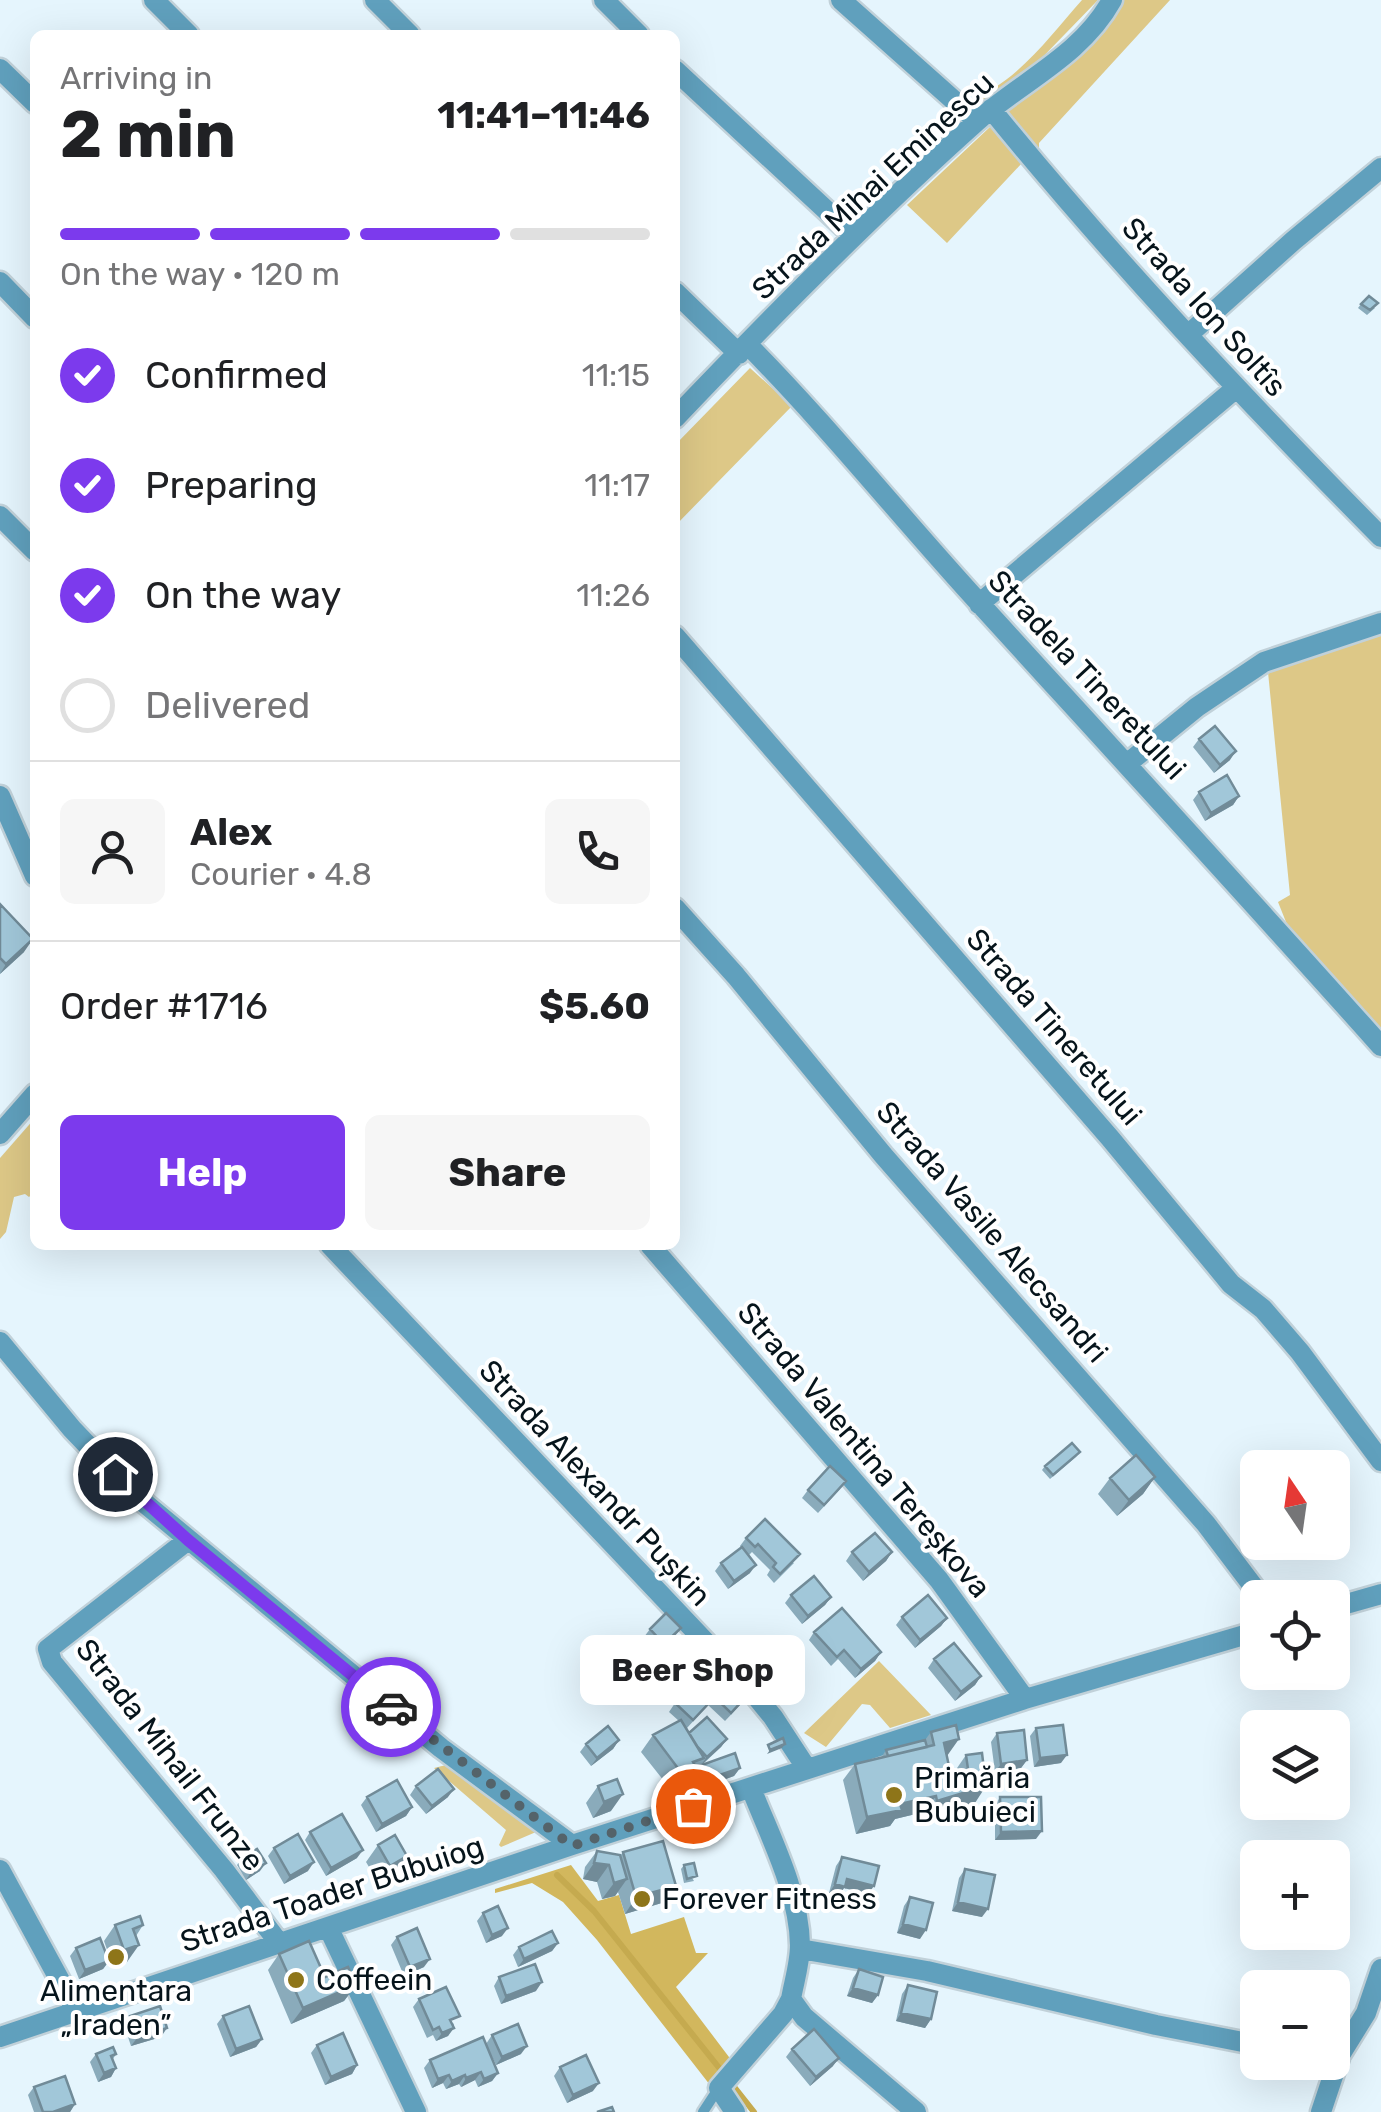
<!DOCTYPE html>
<html lang="en">
<head>
<meta charset="utf-8">
<style>
	body { margin:0; font-family:Rubik,sans-serif; background:#f6f6f6; color:#202124; height:100vh; display:flex; flex-direction:column; font-size:38px; white-space:nowrap }
	* { box-sizing:border-box; margin:0 }
	p { font-size:32px; color:#757577 }
	.icon { flex:none; width:55px; height:55px; fill:none; stroke:currentColor; stroke-width:2; stroke-linecap:round; stroke-linejoin:round }
	.map { position:relative; flex:1; overflow:hidden }
	.side { position:absolute; left:30px; top:30px; width:650px; height:1220px; display:flex; flex-direction:column; background:#fff; border-radius:15px; box-shadow:0 10px 40px #0002 }
	.side>* { flex:none }
	.needle { width:65px; rotate:347deg }
	.buttons { position:absolute; left:1240px; top:1450px; display:grid; gap:20px }
	.buttons a { display:grid; place-items:center; width:110px; height:110px; border-radius:15px; background:#fff; box-shadow:0 10px 40px #0002; font-size:50px }
	.pin { position:absolute; display:grid; place-items:center; width:85px; height:85px; color:#fff; margin:-42px; border:5px solid #fff; border-radius:50%; box-shadow:0 2px 10px #0007 }
	.courier { position:absolute; display:grid; place-items:center; width:100px; height:100px; margin:-50px; border:8px solid #7c3aed; border-radius:50%; background:#fff; color:#222; box-shadow:0 2px 12px #0007 }
	.bubble { position:absolute; height:70px; border-radius:15px; background:#fff; box-shadow:0 10px 40px #0002; font-size:32px; font-weight:700; line-height:70px; text-align:center }
	.headline em { font-style:normal; font-weight:700 }
	.headline div { display:flex; flex-direction:column-reverse }
	.headline { display:flex; align-items:center; justify-content:space-between; height:170px; padding:0 30px }
	h1 { font-size:65px; font-weight:700; line-height:75px }
	.bar { display:grid; grid-template-columns:repeat(4,1fr); gap:15px 10px; align-content:center; height:120px; padding:0 30px }
	.bar i { height:12px; border-radius:8px; background:#e0e0e0 }
	.bar .on { background:#7c3aed }
	.bar p { grid-column:span 4 }
	.line { display:flex; align-items:center; gap:25px; padding:0 30px; border-top:2px solid #e0e0e0 }
	.line div { flex:1 }
	.round { display:grid; place-items:center; flex:none; width:105px; height:105px; border-radius:15px; background:#f6f6f6 }
	ol { padding:0 30px; list-style:none }
	li { display:flex; align-items:center; gap:30px; height:110px }
	li p { margin-inline-start:auto }
	li .icon { padding:10px; border-radius:50%; background:#7c3aed; color:#fff; stroke-width:4 }
	li:last-child { color:#757577 }
	li i { width:55px; height:55px; border:5px solid #e0e0e0; border-radius:50% }
	.cta { display:flex; gap:20px; margin-top:auto; padding:20px 30px }
	.cta a { flex:1; height:115px; border-radius:15px; background:#7c3aed; color:#fff; font-size:40px; font-weight:700; line-height:115px; text-align:center }
	.cta a+a { background:#f6f6f6; color:#202124 }
	.map>svg:first-child { display:block }
</style>
</head>
<body>
<div class="map">
<svg width="1381" height="2112" viewBox="0 0 1381 2112">
	<rect width="100%" height="100%" fill="#e5f5fd"/>
	<path fill="#ddc887" d="M1082,0H1098L1034,66L981,106L965,101C1014,87 1050,36 1082,0Z
		M1123,0H1170L1039,143V156L1011,119L1008,108C1053,77 1093,46 1123,0Z
		M991,126L1022,163L947,243L907,205Z
		M750,368L792,406L675,526V445Z
		M1381,635V1038L1294,942L1278,902L1290,895L1268,672Z
		M35,1118V1191L29,1197L25,1194L14,1197L6,1232L0,1239V1158Z
		M879,1661L931,1715L890,1728L870,1705L862,1704L826,1747L804,1733Z
		M446,1765L536,1832L501,1847L499,1845L506,1830L434,1768Z"/>
	<path fill="#d2b75d" d="M571,1865L598,1901L619,1895L631,1934L684,1917L696,1953H708L676,1987L732,2061L710,2085L597,1940L563,1902L532,1883L495,1893V1889Z"/>
	<g fill="none" stroke-linecap="round" stroke-linejoin="round">
		<path stroke="#c5aa4f" stroke-width="6" d="M557,1875L594,1911L720,2069
			M735,2088L754,2112"/>
		<defs>
			<path id="service" d="M703,2112L718,2089"/>
			<path id="minor" d="M154,0L189,35
				M375,0L410,35
				M604,0L639,35
				M841,0L977,121
				M0,69L35,103
				M675,70L854,236
				M991,109C1113,259 1246,400 1381,537
				M0,282L35,318
				M675,292L739,354
				M1189,334L1293,241L1381,168
				M748,345C830,428 903,520 982,606C1115,752 1249,898 1381,1046
				M675,418C772,316 871,216 976,122C1022,81 1081,56 1112,0
				M0,516L35,551
				M979,604L1235,389
				M675,636L1110,1138L1231,1284L1263,1309L1300,1352L1381,1461
				M1128,763L1197,707L1264,662L1381,623
				M0,796L35,876
				M675,908L736,976L883,1155L1206,1524L1262,1598
				M0,1134L35,1094
				M330,1245L750,1689L773,1717L807,1769
				M650,1245L939,1580L1025,1699
				M0,1342L72,1429L136,1496L441,1748L572,1845
				M188,1540L48,1649L52,1662L224,1870L279,1943
				M1332,1608L1381,1594
				M751,1788C770,1837 799,1891 800,1945C800,1963 794,1982 791,1999L804,2017L916,2112
				M0,1870L77,2012
				M328,1927L416,2112
				M800,1949L927,1971L1156,2025L1258,2045
				M0,2037L572,1845L1025,1699L1258,1631
				M735,2112L719,2088L783,2014L791,1999
				M1321,2112L1340,2055L1366,2013L1381,1969"/>
		</defs>
		<use href="#service" stroke="#c1d1d9" stroke-width="15"/>
		<use href="#minor" stroke="#c1d1d9" stroke-width="25"/>
		<use href="#service" stroke="#60a0bd" stroke-width="10"/>
		<use href="#minor" stroke="#60a0bd" stroke-width="20"/>
	</g>
	<path fill="#8aabbb" d="M1361,304L1375,308L1367,315L1358,308Z
		M1199,739L1230,760L1214,773L1193,747Z
		M1199,792L1239,796L1233,805L1205,821L1193,800Z
		M0,904L24,952L0,974Z
		M1077,1456L1050,1479L1042,1470L1045,1466Z
		M1155,1477L1143,1494L1117,1516L1098,1494L1110,1478Z
		M840,1489L818,1513L802,1498L808,1490Z
		M746,1538L794,1563L774,1583L767,1575L770,1570L752,1552L749,1555L750,1573L728,1589L715,1571L721,1563L741,1548L740,1546Z
		M852,1552H892L886,1561L863,1581L846,1561Z
		M791,1595L831,1597L825,1605L802,1624L785,1603Z
		M902,1617L947,1618L941,1626L915,1648L896,1625Z
		M681,1628L675,1636L658,1652L644,1637L650,1629Z
		M814,1632L881,1652L875,1661L855,1678L838,1659L831,1666L809,1640Z
		M788,1656L780,1667L791,1679L786,1688L774,1698L749,1670L755,1662Z
		M934,1659L981,1676L975,1685L955,1701L928,1668Z
		M705,1688L745,1700L725,1721L708,1705L687,1728L689,1733L727,1739L721,1747L702,1765L740,1768L734,1776L712,1784L707,1792L700,1794L695,1779L688,1789L675,1796L674,1794L670,1800L656,1804L654,1795L664,1781L641,1752L653,1735L679,1721L669,1712L675,1703L700,1694Z
		M1036,1728L1061,1763L1034,1767L1030,1736Z
		M931,1732L947,1756L952,1780L956,1779L955,1771L966,1755L975,1803L925,1818L924,1812L895,1819L890,1826L856,1834L843,1780L855,1764L881,1758L886,1750L925,1740Z
		M997,1733L1027,1760L1021,1768L995,1772L991,1742Z
		M619,1740L613,1749L591,1766L580,1752L586,1744Z
		M416,1786L448,1797L426,1814L410,1795Z
		M598,1786L611,1811L593,1818L586,1803Z
		M367,1797L412,1807L406,1816L376,1832L361,1805Z
		M1000,1797L1036,1839L995,1840V1806Z
		M310,1832L357,1858L326,1876L305,1840Z
		M378,1845L396,1872L378,1882L366,1862Z
		M274,1848L308,1871L284,1884L268,1856Z
		M597,1851L620,1856L623,1852L676,1886L665,1902L625,1914L618,1892L615,1896L602,1899L597,1882L583,1879L585,1867Z
		M243,1857L260,1871L246,1880L237,1865Z
		M842,1857L868,1894L844,1888L839,1895L829,1893L836,1866Z
		M684,1865L694,1881L684,1883L681,1869Z
		M965,1869L982,1917L952,1911L959,1878Z
		M910,1897L920,1939L897,1933L904,1906Z
		M483,1913L502,1936L486,1943L477,1921Z
		M115,1925H143L136,1936L127,1962L113,1967L104,1941Z
		M397,1937L424,1967L404,1976L391,1945Z
		M558,1943L552,1951L518,1967L513,1955L519,1947Z
		M76,1948L109,1961L103,1969L79,1979L70,1956Z
		M279,1954L325,1977L356,1985L344,2001L291,2024L268,1970Z
		M859,1969L878,1995L872,2003L847,1996L853,1978Z
		M499,1977L536,1991L501,2004L494,1986Z
		M908,1985L931,2019L925,2028L896,2021L902,1994Z
		M419,1999L454,2024L448,2036L436,2041L433,2035L427,2038L413,2007Z
		M130,2016L161,2037L131,2046L124,2025Z
		M223,2016L262,2039L256,2047L230,2057L217,2024Z
		M492,2035L521,2054L496,2065L486,2044Z
		M317,2045L357,2065L352,2074L325,2085L311,2053Z
		M792,2049L833,2066L810,2086L786,2057Z
		M96,2054H116L113,2059L116,2068L111,2077L98,2082L90,2062Z
		M430,2060L498,2073L492,2081L478,2087L475,2080L461,2087L459,2084L446,2089L443,2083L432,2088L424,2068Z
		M560,2067L593,2091L567,2103L554,2076Z
		M34,2087L75,2104L70,2112H34L28,2095Z"/>
	<path fill="#718b98" d="M1236,751L1230,760L1214,773L1220,765Z
		M1239,796L1233,805L1205,821L1211,813Z
		M33,939L24,952L0,974L6,964Z
		M1155,1477L1143,1494L1117,1516L1129,1500Z
		M892,1552L886,1561L863,1581L869,1572Z
		M756,1565L750,1573L728,1589L734,1581Z
		M831,1597L825,1605L802,1624L808,1616Z
		M947,1618L941,1626L915,1648L920,1640Z
		M881,1652L875,1661L855,1678L861,1669Z
		M981,1676L975,1685L955,1701L961,1692Z
		M727,1739L721,1747L701,1765L707,1757Z
		M959,1739L947,1756L944,1743Z
		M619,1740L613,1749L591,1766L597,1758Z
		M785,1744L782,1748L767,1754L770,1750Z
		M1067,1755L1061,1763L1034,1767L1040,1758Z
		M1027,1760L1021,1768L995,1772L1001,1764Z
		M740,1768L734,1776L712,1784L707,1792L700,1794L711,1778Z
		M699,1773L688,1789L675,1796L686,1779Z
		M681,1784L670,1800L656,1804L668,1787Z
		M986,1786L975,1803L925,1818L937,1801Z
		M454,1789L448,1797L426,1814L432,1806Z
		M623,1794L611,1811L593,1818L604,1802Z
		M936,1796L924,1812L895,1819L890,1826L856,1834L867,1817L900,1804Z
		M412,1807L406,1816L376,1832L382,1824Z
		M1042,1831L1036,1839L995,1840L1001,1832Z
		M363,1850L357,1858L326,1876L331,1868Z
		M407,1856L396,1872L378,1882L390,1866Z
		M314,1862L308,1871L284,1884L290,1876Z
		M266,1863L260,1871L246,1880L252,1871Z
		M594,1863L609,1865L597,1882L583,1879Z
		M627,1879L615,1896L602,1899L614,1883Z
		M847,1879L874,1886L868,1894L844,1888L839,1895L829,1893L835,1884Z
		M676,1886L665,1902L625,1914L636,1897Z
		M958,1902L988,1909L982,1917L952,1911Z
		M903,1924L926,1930L920,1939L897,1933Z
		M508,1928L502,1936L486,1943L492,1935Z
		M558,1943L552,1951L518,1967L524,1959Z
		M139,1945L127,1962L113,1967L124,1950Z
		M430,1959L424,1967L404,1976L410,1967Z
		M109,1961L103,1969L79,1979L85,1970Z
		M542,1982L536,1991L501,2004L506,1996Z
		M356,1985L344,2001L291,2024L303,2008Z
		M853,1988L878,1995L872,2003L847,1996Z
		M901,2013L931,2019L925,2028L896,2021Z
		M167,2028L161,2037L131,2046L137,2038Z
		M454,2028L448,2036L436,2041L442,2033Z
		M262,2039L256,2047L230,2057L236,2049Z
		M527,2046L521,2054L496,2065L502,2057Z
		M839,2058L833,2066L810,2086L816,2077Z
		M357,2065L352,2074L325,2085L331,2077Z
		M116,2068L111,2077L98,2082L104,2073Z
		M481,2072L475,2080L461,2087L466,2078Z
		M498,2073L492,2081L478,2087L484,2079Z
		M449,2075L443,2083L432,2088L438,2079Z
		M465,2075L459,2084L446,2089L452,2081Z
		M599,2083L593,2091L567,2103L573,2095Z
		M75,2104L70,2112H53Z"/>
	<path fill="#a1c7d9" stroke="#718b98" stroke-width="2.5" d="M1369,296L1378,303L1370,310L1361,304Z
		M1215,726L1236,751L1220,765L1199,739Z
		M1227,775L1239,796L1211,813L1199,792Z
		M0,904L33,939L6,964L0,958Z
		M1072,1443L1080,1452L1053,1475L1045,1466Z
		M1136,1455L1155,1477L1129,1500L1110,1478Z
		M830,1466L846,1481L824,1505L808,1490Z
		M765,1519L800,1554L780,1574L773,1567L776,1563L758,1544L755,1547L746,1538Z
		M875,1533L892,1552L869,1572L852,1552Z
		M742,1547L756,1565L734,1581L721,1563Z
		M814,1576L831,1597L808,1616L791,1595Z
		M928,1595L947,1618L920,1640L902,1617Z
		M842,1608L881,1652L861,1669L844,1650L837,1657L814,1632Z
		M666,1613L681,1628L664,1644L650,1629Z
		M776,1643L788,1656L779,1665L791,1679L780,1690L755,1662Z
		M954,1643L981,1676L961,1692L934,1659Z
		M724,1667L751,1691L731,1713L705,1688Z
		M691,1686L709,1703L693,1720L675,1703Z
		M707,1717L727,1739L707,1757L697,1746L689,1733Z
		M681,1720L704,1758L693,1762L699,1773L686,1779L653,1735Z
		M956,1725L959,1739L944,1743L952,1780L969,1776L966,1755L982,1753L986,1786L937,1801L936,1796L900,1804L902,1810L867,1817L855,1764L934,1745L931,1732Z
		M1063,1725L1067,1755L1040,1758L1036,1728Z
		M608,1726L619,1740L597,1758L586,1744Z
		M1024,1730L1027,1760L1001,1764L997,1733Z
		M783,1738L785,1744L770,1750L768,1745Z
		M925,1740L927,1747L888,1756L886,1750Z
		M735,1753L740,1768L711,1778L713,1783L706,1785L699,1766Z
		M438,1769L454,1789L432,1806L416,1786Z
		M679,1775L681,1784L668,1787L665,1778Z
		M617,1779L623,1794L604,1802L598,1786Z
		M397,1780L412,1807L382,1824L367,1797Z
		M1000,1797H1041L1042,1831L1001,1832Z
		M342,1814L363,1850L331,1868L310,1832Z
		M298,1834L314,1862L290,1876L274,1848Z
		M395,1835L407,1856L390,1866L378,1845Z
		M663,1841L676,1886L636,1897L623,1852Z
		M257,1849L266,1863L252,1871L243,1857Z
		M597,1851L620,1855L627,1879L614,1883L609,1865L594,1863Z
		M842,1857L879,1866L874,1886L847,1879L845,1887L835,1884Z
		M694,1863L697,1876L687,1879L684,1865Z
		M965,1869L995,1875L988,1909L958,1902Z
		M910,1897L933,1903L926,1930L903,1924Z
		M498,1906L508,1928L492,1935L483,1913Z
		M140,1916L143,1925L133,1929L139,1945L124,1950L115,1925Z
		M417,1928L430,1959L410,1967L397,1937Z
		M552,1931L558,1943L524,1959L519,1947Z
		M100,1938L109,1961L85,1970L76,1948Z
		M309,1941L325,1977L348,1967L356,1985L303,2008L279,1954Z
		M535,1964L542,1982L506,1996L499,1977Z
		M859,1969L883,1977L878,1995L853,1988Z
		M908,1985L937,1992L931,2019L901,2013Z
		M446,1987L460,2016L450,2020L454,2028L442,2033L439,2027L433,2030L419,1999Z
		M160,2006L167,2028L137,2038L130,2016Z
		M249,2006L262,2039L236,2049L223,2016Z
		M518,2024L527,2046L502,2057L492,2035Z
		M814,2029L839,2058L816,2077L792,2049Z
		M343,2033L357,2065L331,2077L317,2045Z
		M483,2037L498,2073L484,2079L481,2072L466,2078L465,2075L452,2081L449,2075L438,2079L430,2060Z
		M113,2047L116,2054L111,2056L116,2068L104,2073L96,2054Z
		M586,2055L599,2083L573,2095L560,2067Z
		M65,2076L75,2104L53,2112H43L34,2087Z
		M612,2107L614,2112H597Z"/>
	<g fill="none" stroke-linecap="round" stroke-linejoin="round">
		<path stroke="#54636a" stroke-width="10" stroke-dasharray="0 18" d="M391,1707L572,1846L693,1806"/>
		<path stroke="#7c3aed" stroke-width="12" d="M115,1474L188,1540L391,1707"/>
	</g>
	<g fill="#8e7519" stroke="#fff" stroke-width="4">
		<circle cx="894" cy="1795" r="10"/>
		<circle cx="642" cy="1899" r="10"/>
		<circle cx="116" cy="1957" r="10"/>
		<circle cx="296" cy="1980" r="10"/>
	</g>
	<g text-anchor="middle" stroke-width="8" stroke-linejoin="round" paint-order="stroke">
		<g font-size="30" fill="#06141b" stroke="#fff">
			<text transform="translate(873 186) rotate(-43)" y="10">Strada Mihai Eminescu</text>
			<text transform="translate(1204 307) rotate(48)" y="10">Strada Ion Soltîs</text>
			<text transform="translate(1087 675) rotate(47)" y="10">Stradela Tineretului</text>
			<text transform="translate(1054 1027) rotate(49)" y="10">Strada Tineretului</text>
			<text transform="translate(992 1232) rotate(49)" y="10">Strada Vasile Alecsandri</text>
			<text transform="translate(864 1450) rotate(50)" y="10">Strada Valentina Tereșkova</text>
			<text transform="translate(595 1483) rotate(47)" y="10">Strada Alexandr Pușkin</text>
			<text transform="translate(170 1755) rotate(52)" y="10">Strada Mihail Frunze</text>
			<text transform="translate(332 1894) rotate(-18)" y="10">Strada Toader Bubuiog</text>
		</g>
		<g font-size="30" fill="#06141b" stroke="#fff" text-anchor="start">
			<text x="914" y="1788">Primăria<tspan x="914" dy="34">Bubuieci</tspan></text>
			<text x="662" y="1909">Forever Fitness</text>
			<text x="316" y="1990">Coffeein</text>
			<text x="116" y="2001" text-anchor="middle">Alimentara<tspan x="116" dy="34">„Iraden”</tspan></text>
		</g>
	</g>
</svg>
<div class="buttons">
<a><svg class="needle" viewBox="-14 -14 28 28"><path d="M0-13l5 13h-10z" fill="#e53935"/><path d="M0 13l5-13h-10z" fill="#757577"/></svg></a>
<a><svg class="icon" aria-label="locate" viewBox="0 0 24 24"><circle cx="12" cy="12" r="6"/><path d="M12 2v4M12 18v4M2 12h4M18 12h4"/></svg></a>
<a><svg class="icon" aria-label="layers" viewBox="0 0 24 24"><path d="M12 4l9 5-9 5-9-5zM3 14l9 5 9-5"/></svg></a>
<a>+</a>
<a>−</a>
</div>
<div class="pin" style="left:693px;top:1806px;background:#ea580c"><svg class="icon" aria-label="bag" viewBox="0 0 24 24"><path d="M5 8h14l-1 12H6zM9 8a3 3 0 0 1 6 0"/></svg></div>
<div class="pin" style="left:115px;top:1474px;background:#1f2937"><svg class="icon" aria-label="home" viewBox="0 0 24 24"><path d="M3 11l9-7 9 7M6 9v11h12V9"/></svg></div>
<div class="courier" style="left:391px;top:1707px"><svg class="icon" aria-label="car" viewBox="0 0 24 24"><path d="M5 17H2v-5l4-1 3-4h7l3 4 3 1v5h-3M9 17h6M6 11h13"/><circle cx="7" cy="17" r="2"/><circle cx="17" cy="17" r="2"/></svg></div>
<div class="bubble" style="left:580px;top:1635px;width:225px">Beer Shop</div>
<section class="side">
<div class="headline"><div><h1>2 min</h1><p>Arriving in</p></div><em>11:41–11:46</em></div>
<div class="bar"><i class="on"></i><i class="on"></i><i class="on"></i><i></i><p>On the way · 120 m</p></div>
<ol>
<li><svg class="icon" aria-label="check" viewBox="0 0 24 24"><path d="M5 12l5 5 9-10"/></svg>Confirmed<p>11:15</p></li>
<li><svg class="icon" aria-label="check" viewBox="0 0 24 24"><path d="M5 12l5 5 9-10"/></svg>Preparing<p>11:17</p></li>
<li><svg class="icon" aria-label="check" viewBox="0 0 24 24"><path d="M5 12l5 5 9-10"/></svg>On the way<p>11:26</p></li>
<li><i></i>Delivered</li>
</ol>
<div class="line" style="height:180px"><a class="round"><svg class="icon" aria-label="person" viewBox="0 0 24 24"><circle cx="12" cy="8" r="4"/><path d="M4 21q1-7 8-7t8 7"/></svg></a><div><b>Alex</b><p>Courier · 4.8</p></div><a class="round"><svg class="icon" aria-label="phone" viewBox="0 0 24 24"><path d="M5 4h4l2 5-3 2q2 4 5 5l2-3 5 2v4C11 20 4 13 5 4z"/></svg></a></div>
<div class="line" style="height:130px"><div>Order #1716</div><b>$5.60</b></div>
<div class="cta"><a>Help</a><a>Share</a></div>
</section>
</div>
</body>
</html>
